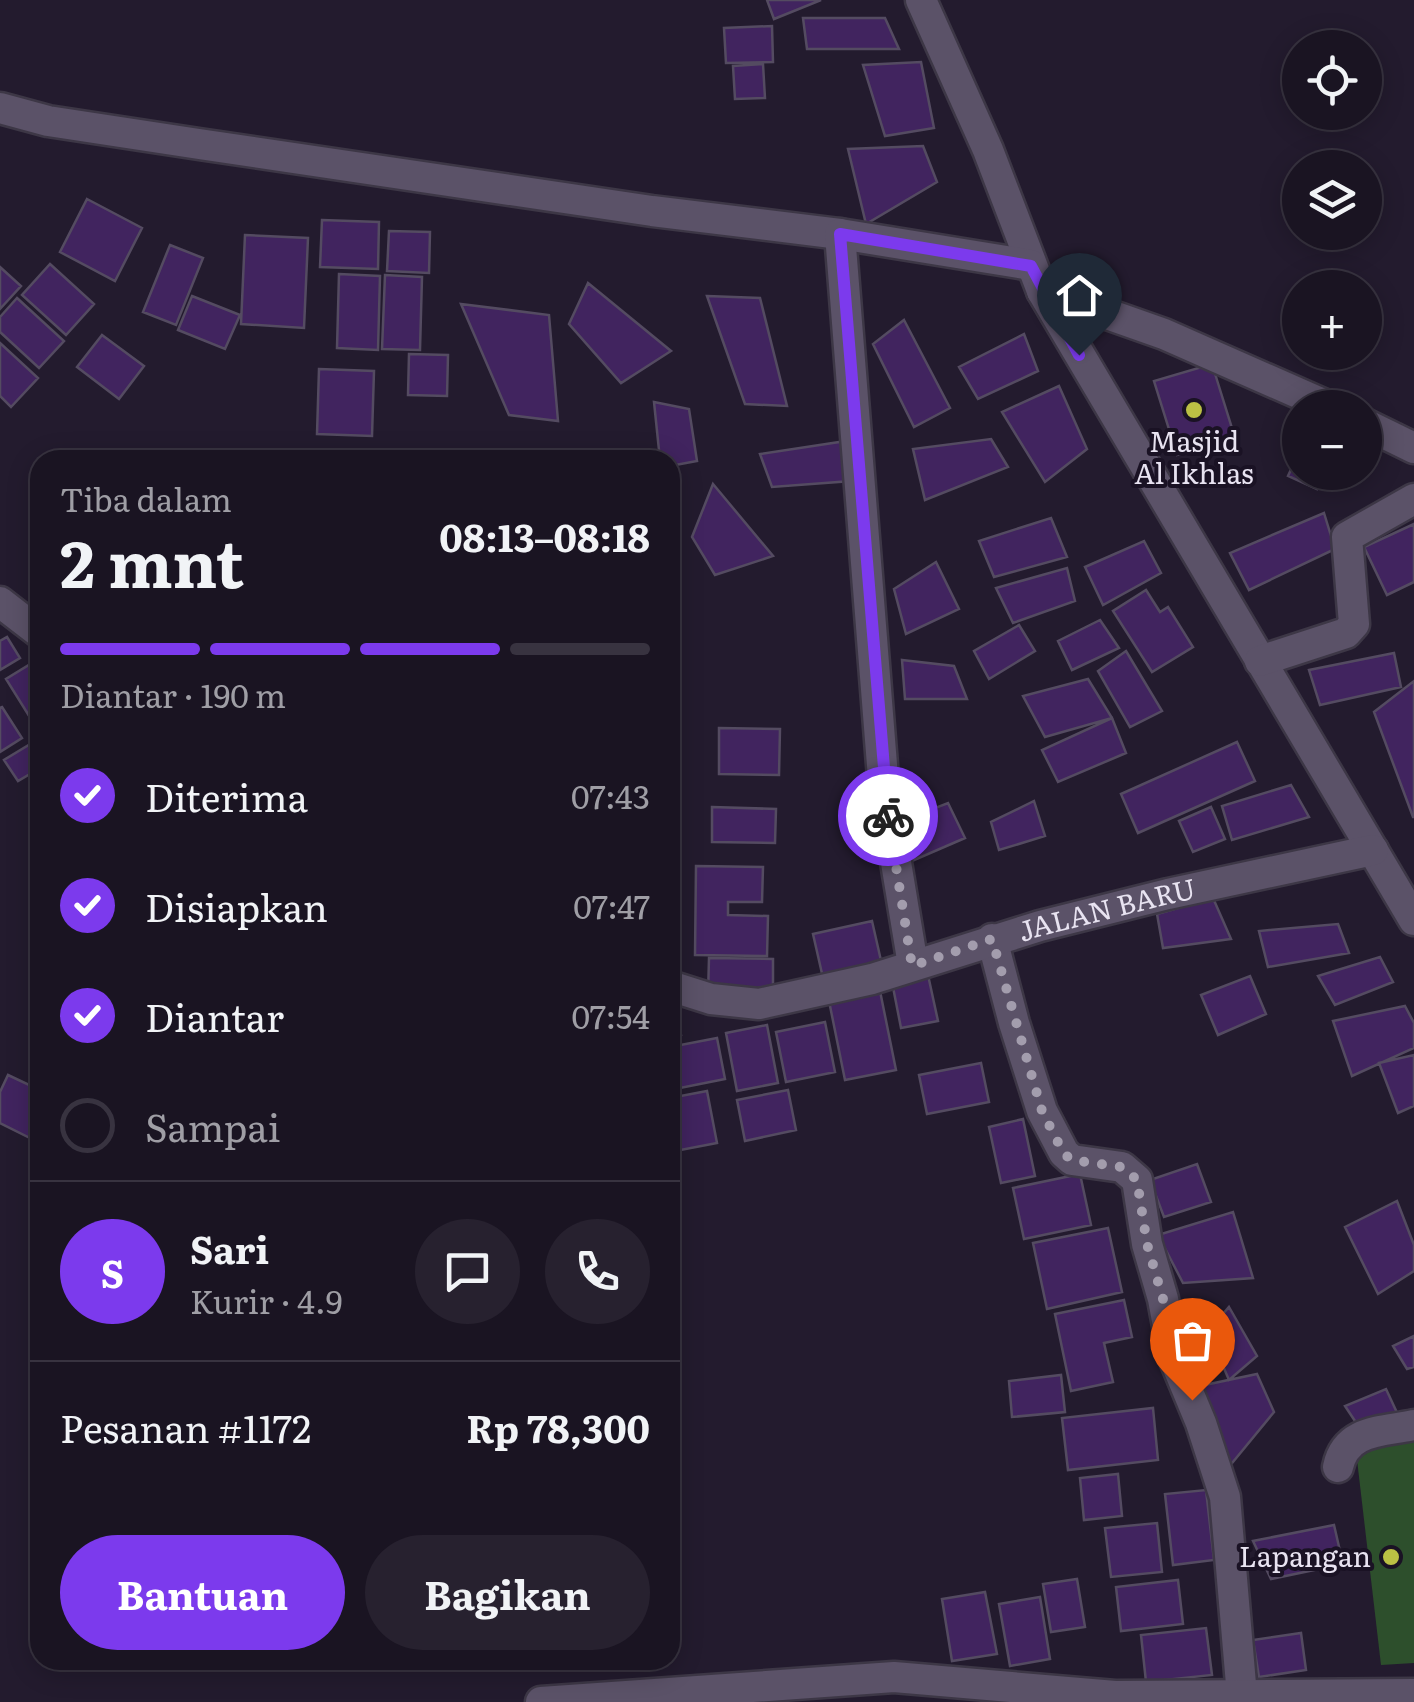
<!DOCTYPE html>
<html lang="id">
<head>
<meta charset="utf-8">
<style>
	body { margin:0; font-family:Literata,serif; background:#27212f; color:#f1f3f6; height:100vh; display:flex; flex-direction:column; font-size:38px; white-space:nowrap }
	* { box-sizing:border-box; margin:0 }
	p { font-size:32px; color:#9f9ea5 }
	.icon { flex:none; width:55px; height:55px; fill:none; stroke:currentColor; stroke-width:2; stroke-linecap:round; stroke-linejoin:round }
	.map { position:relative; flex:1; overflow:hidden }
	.details { position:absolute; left:30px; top:450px; width:650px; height:1220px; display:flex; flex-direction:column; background:#1a1422; border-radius:30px; box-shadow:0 5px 25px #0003,0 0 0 2px #383340 }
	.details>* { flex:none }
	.tools { position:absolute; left:1282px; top:30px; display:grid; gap:20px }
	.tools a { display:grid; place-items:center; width:100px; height:100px; border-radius:50%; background:#1a1422; box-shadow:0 5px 25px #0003,0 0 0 2px #383340; font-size:50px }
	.pin { position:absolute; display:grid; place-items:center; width:85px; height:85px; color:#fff; margin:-102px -42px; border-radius:50% 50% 50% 0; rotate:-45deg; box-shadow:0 0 10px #0007 }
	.pin .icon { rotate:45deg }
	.courier { position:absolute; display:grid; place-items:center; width:100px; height:100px; margin:-50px; border:8px solid #7c3aed; border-radius:50%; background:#fff; color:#222; box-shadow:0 2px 12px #0007 }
	.overview em { font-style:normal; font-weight:700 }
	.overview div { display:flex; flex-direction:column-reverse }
	.overview { display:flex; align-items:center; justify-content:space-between; height:170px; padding:0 30px }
	h1 { font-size:65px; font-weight:700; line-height:75px }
	.bar { display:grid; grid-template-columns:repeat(4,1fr); gap:15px 10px; align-content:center; height:120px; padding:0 30px }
	.bar i { height:12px; border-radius:8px; background:#383340 }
	.bar .selected { background:#7c3aed }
	.bar p { grid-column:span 4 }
	.line { display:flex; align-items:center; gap:25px; padding:0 30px; border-top:2px solid #383340 }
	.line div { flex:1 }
	.round { display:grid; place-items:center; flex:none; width:105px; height:105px; border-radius:52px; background:#27212f }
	ol { padding:0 30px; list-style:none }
	li { display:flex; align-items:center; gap:30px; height:110px }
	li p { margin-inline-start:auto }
	li .icon { padding:10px; border-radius:50%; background:#7c3aed; color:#fff; stroke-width:4 }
	li:last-child { color:#9f9ea5 }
	li i { width:55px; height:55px; border:5px solid #383340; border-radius:50% }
	.button { display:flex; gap:20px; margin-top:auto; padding:20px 30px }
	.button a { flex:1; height:115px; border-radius:60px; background:#7c3aed; color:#fff; font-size:40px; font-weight:700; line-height:115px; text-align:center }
	.button a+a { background:#27212f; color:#f1f3f6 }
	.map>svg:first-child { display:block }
</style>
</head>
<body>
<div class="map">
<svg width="1414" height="1702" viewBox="0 0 1414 1702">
	<rect width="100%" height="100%" fill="#231b2e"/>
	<path fill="#2d4f2c" d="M1414,1440V1663L1381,1665L1356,1451Z"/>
	<path fill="#41245f" stroke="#544b61" stroke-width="2.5" d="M767,0H821L774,19Z
		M803,18H885L899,49H807Z
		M772,26L773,62L726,63L724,28Z
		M921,62L934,128L885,136L863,65Z
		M763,64L765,98L735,99L733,66Z
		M923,146L937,182L866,224L848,149Z
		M87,199L142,228L115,281L60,252Z
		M322,220L379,222L378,269L320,267Z
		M389,231L430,232L429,273L387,271Z
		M245,235L308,238L304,328L241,324Z
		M170,245L203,258L176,325L143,312Z
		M50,264L94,304L66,335L22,295Z
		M0,267L21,286L0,309Z
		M339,274L380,276L378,350L337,348Z
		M385,275L422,277L420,350L382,349Z
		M588,283L671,351L621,383L569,324Z
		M192,296L240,315L225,349L178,330Z
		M707,296L760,298L787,406L745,404Z
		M17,298L64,341L39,368L0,332V317Z
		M461,304L549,315L558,421L509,415Z
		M904,320L950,408L914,427L873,344Z
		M1024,334L1038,371L978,399L959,367Z
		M102,335L144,366L119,399L77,367Z
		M0,343L38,378L11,407L0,396Z
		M409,354L448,355L447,396L408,395Z
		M1212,364L1235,438L1177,455L1154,381Z
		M319,369L374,371L372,436L317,434Z
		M1059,386L1087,449L1045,482L1002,412Z
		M654,402L689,409L697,461L670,466V460H660Z
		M991,439L1008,467L925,500L913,449Z
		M846,441L851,481L772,487L760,454Z
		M1300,450V472H1324L1317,489L1288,476Z
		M713,484L773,556L715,575L692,537Z
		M1324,513L1335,549L1249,590L1230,553Z
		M1051,518L1067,557L994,577L979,541Z
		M1414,524V582L1387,595L1364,547Z
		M1144,541L1161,573L1103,605L1085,567Z
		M936,562L959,609L906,634L894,589Z
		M1067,568L1075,601L1013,623L996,588Z
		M1146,590L1160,612L1168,607L1193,647L1152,672L1113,611Z
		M1100,620L1119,648L1072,670L1058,641Z
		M1019,625L1035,651L989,679L974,651Z
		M7,637L20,658L0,670V641Z
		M1126,651L1162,711L1130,727L1098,671Z
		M1394,653L1401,687L1320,705L1309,670Z
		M37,660L40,664V714L31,719L6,679Z
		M902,660L954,666L967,699H905Z
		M1088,679L1112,718L1045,737L1023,696Z
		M1414,681V817H1413L1374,712Z
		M2,707L22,738L0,752V708Z
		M1112,718L1126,753L1058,782L1042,750Z
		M719,728L780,729L779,775L719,774Z
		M1237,742L1255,781L1138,833L1121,794Z
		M32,743L40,757V768L18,781L4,760Z
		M1291,785L1309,817L1232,840L1222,806Z
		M1034,801L1045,836L999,850L991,822Z
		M948,803L965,838L912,861L904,820Z
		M712,807L776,809L775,843L712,842Z
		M1211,807L1225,839L1193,852L1179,821Z
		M696,866L763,867L762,902H728V915L768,916L767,956L695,955Z
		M1213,898L1231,939L1163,948L1157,914Z
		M872,921L882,965L823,978L813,934Z
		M1338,924L1349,953L1268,967L1259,931Z
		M1380,957L1393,982L1335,1005L1318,976Z
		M709,958L773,959V996L708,995Z
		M928,975L938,1021L901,1028L892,982Z
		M1250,976L1266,1014L1218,1035L1201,995Z
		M879,986L896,1070L845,1080L828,996Z
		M673,993L681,1035L670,1038V994Z
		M1405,1006L1414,1023V1048L1352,1076L1333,1021Z
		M825,1022L835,1072L786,1082L776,1032Z
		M767,1025L778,1083L737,1091L726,1033Z
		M717,1038L725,1079L670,1090V1047Z
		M1414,1055V1106L1398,1113L1379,1063Z
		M981,1063L989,1102L927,1114L919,1075Z
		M8,1075L40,1090V1143L0,1123V1092Z
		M788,1090L796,1130L745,1141L737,1100Z
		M707,1091L717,1143L670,1152V1098Z
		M1023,1119L1035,1176L1001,1183L989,1127Z
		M1197,1164L1211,1202L1164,1217L1150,1180Z
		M1080,1174L1091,1225L1024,1239L1013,1188Z
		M1397,1201L1414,1245V1271L1378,1294L1345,1227Z
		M1233,1212L1253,1278L1183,1283L1158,1235Z
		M1108,1228L1122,1292L1047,1309L1033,1243Z
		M1124,1300L1132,1337L1104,1343L1113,1382L1071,1391L1055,1314Z
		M1229,1307L1257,1356L1229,1380L1208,1331Z
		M1190,1328L1209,1358L1193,1369L1177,1339Z
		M1414,1336V1367L1407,1369L1393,1346Z
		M1257,1374L1274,1412L1228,1468L1200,1386Z
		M1061,1375L1065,1412L1012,1417L1009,1381Z
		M1386,1389L1399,1417L1359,1427L1345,1406Z
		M1153,1408L1158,1460L1068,1470L1062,1418Z
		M1118,1474L1122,1516L1084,1520L1080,1478Z
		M1206,1490L1214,1560L1173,1565L1165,1494Z
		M1157,1523L1162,1572L1111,1577L1105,1528Z
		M1334,1525L1343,1564L1271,1579L1253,1541Z
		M1077,1579L1085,1627L1051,1632L1043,1584Z
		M1178,1580L1183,1624L1121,1631L1116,1587Z
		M985,1592L997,1654L952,1661L942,1599Z
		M1040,1597L1050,1659L1010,1666L999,1604Z
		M1206,1628L1212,1675L1146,1682L1141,1635Z
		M1301,1633L1306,1670L1259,1677L1253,1640Z"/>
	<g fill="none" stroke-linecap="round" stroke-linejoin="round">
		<defs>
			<g id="minor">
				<path d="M921,0L988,150L1042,291L1414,920"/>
				<path d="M0,108L48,121L199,144L652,211L840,234L1031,265"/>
				<path d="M840,234L884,790L913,965"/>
				<path d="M1042,291L1164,334L1332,408"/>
				<path d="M1365,424L1414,448"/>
				<path d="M0,602L40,633"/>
				<path d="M1260,661L1346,633L1354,624L1347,537L1414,499"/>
				<path d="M992,939L1014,1023L1042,1111L1064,1153L1072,1160L1122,1167L1137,1180L1147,1244L1163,1299L1174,1358L1201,1423L1225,1497L1242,1696"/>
				<path id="s1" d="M670,986L711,999L759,1004L872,979L1040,926L1168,894L1373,850"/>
				<path d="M1338,1467C1346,1429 1382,1432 1414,1425"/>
				<path d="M541,1702L894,1677L1115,1696L1414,1694"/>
			</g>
		</defs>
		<use href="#minor" stroke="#3d3746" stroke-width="35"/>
		<use href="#minor" stroke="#5b5268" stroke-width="30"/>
	</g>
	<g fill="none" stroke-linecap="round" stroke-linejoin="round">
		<path stroke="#a39dad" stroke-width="10" stroke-dasharray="0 18" d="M888,816L912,966L992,939L1042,1111L1064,1154L1072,1160L1122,1167L1137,1180L1147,1244L1163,1299L1174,1358L1192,1400"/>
		<path stroke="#7c3aed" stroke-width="12" d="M888,816L840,234L1031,266L1079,355"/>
	</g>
	<g fill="#bbc044" stroke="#1a1224" stroke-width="4">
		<circle cx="1194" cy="410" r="10"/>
		<circle cx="1391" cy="1557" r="10"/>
	</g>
	<g text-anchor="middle" stroke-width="8" stroke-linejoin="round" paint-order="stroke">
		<g font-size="28" fill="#e8e3f1" stroke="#1a1224">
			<text x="1194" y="452">Masjid<tspan x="1194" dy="32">Al Ikhlas</tspan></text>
			<text x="1371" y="1567" text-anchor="end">Lapangan</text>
		</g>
		<g font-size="28" fill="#e8e3f1" stroke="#1a1224">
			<text dy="10" stroke="none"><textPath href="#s1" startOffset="452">JALAN BARU</textPath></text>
		</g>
	</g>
</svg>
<div class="tools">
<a><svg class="icon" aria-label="locate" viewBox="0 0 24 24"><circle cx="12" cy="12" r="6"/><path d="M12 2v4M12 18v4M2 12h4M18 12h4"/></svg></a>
<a><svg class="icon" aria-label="layers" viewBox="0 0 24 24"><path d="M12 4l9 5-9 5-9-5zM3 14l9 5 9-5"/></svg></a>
<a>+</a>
<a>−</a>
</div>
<div class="pin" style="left:1192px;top:1400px;background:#ea580c"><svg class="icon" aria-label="bag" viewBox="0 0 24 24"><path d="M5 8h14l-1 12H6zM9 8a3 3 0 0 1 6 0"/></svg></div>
<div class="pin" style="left:1079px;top:355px;background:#1f2937"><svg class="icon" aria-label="home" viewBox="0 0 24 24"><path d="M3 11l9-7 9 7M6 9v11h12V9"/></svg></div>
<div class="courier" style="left:888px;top:816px"><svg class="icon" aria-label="bike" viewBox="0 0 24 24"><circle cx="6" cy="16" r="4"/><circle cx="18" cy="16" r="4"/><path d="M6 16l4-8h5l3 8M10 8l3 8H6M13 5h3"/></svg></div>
<section class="details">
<div class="overview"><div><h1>2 mnt</h1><p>Tiba dalam</p></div><em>08:13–08:18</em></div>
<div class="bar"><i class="selected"></i><i class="selected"></i><i class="selected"></i><i></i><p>Diantar · 190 m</p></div>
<ol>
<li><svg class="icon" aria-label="check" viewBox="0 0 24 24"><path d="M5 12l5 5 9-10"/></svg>Diterima<p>07:43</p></li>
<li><svg class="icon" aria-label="check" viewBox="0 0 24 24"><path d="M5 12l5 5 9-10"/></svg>Disiapkan<p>07:47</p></li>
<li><svg class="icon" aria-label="check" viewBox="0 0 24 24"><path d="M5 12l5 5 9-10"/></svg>Diantar<p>07:54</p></li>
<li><i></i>Sampai</li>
</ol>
<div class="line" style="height:180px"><b class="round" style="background:#7c3aed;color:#fff">S</b><div><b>Sari</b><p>Kurir · 4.9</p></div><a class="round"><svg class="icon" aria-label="chat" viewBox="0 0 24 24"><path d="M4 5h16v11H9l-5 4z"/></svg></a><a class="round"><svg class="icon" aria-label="phone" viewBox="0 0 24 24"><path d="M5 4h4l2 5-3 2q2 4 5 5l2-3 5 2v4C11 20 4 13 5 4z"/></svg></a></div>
<div class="line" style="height:130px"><div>Pesanan #1172</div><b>Rp 78,300</b></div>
<div class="button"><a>Bantuan</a><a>Bagikan</a></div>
</section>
</div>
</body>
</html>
